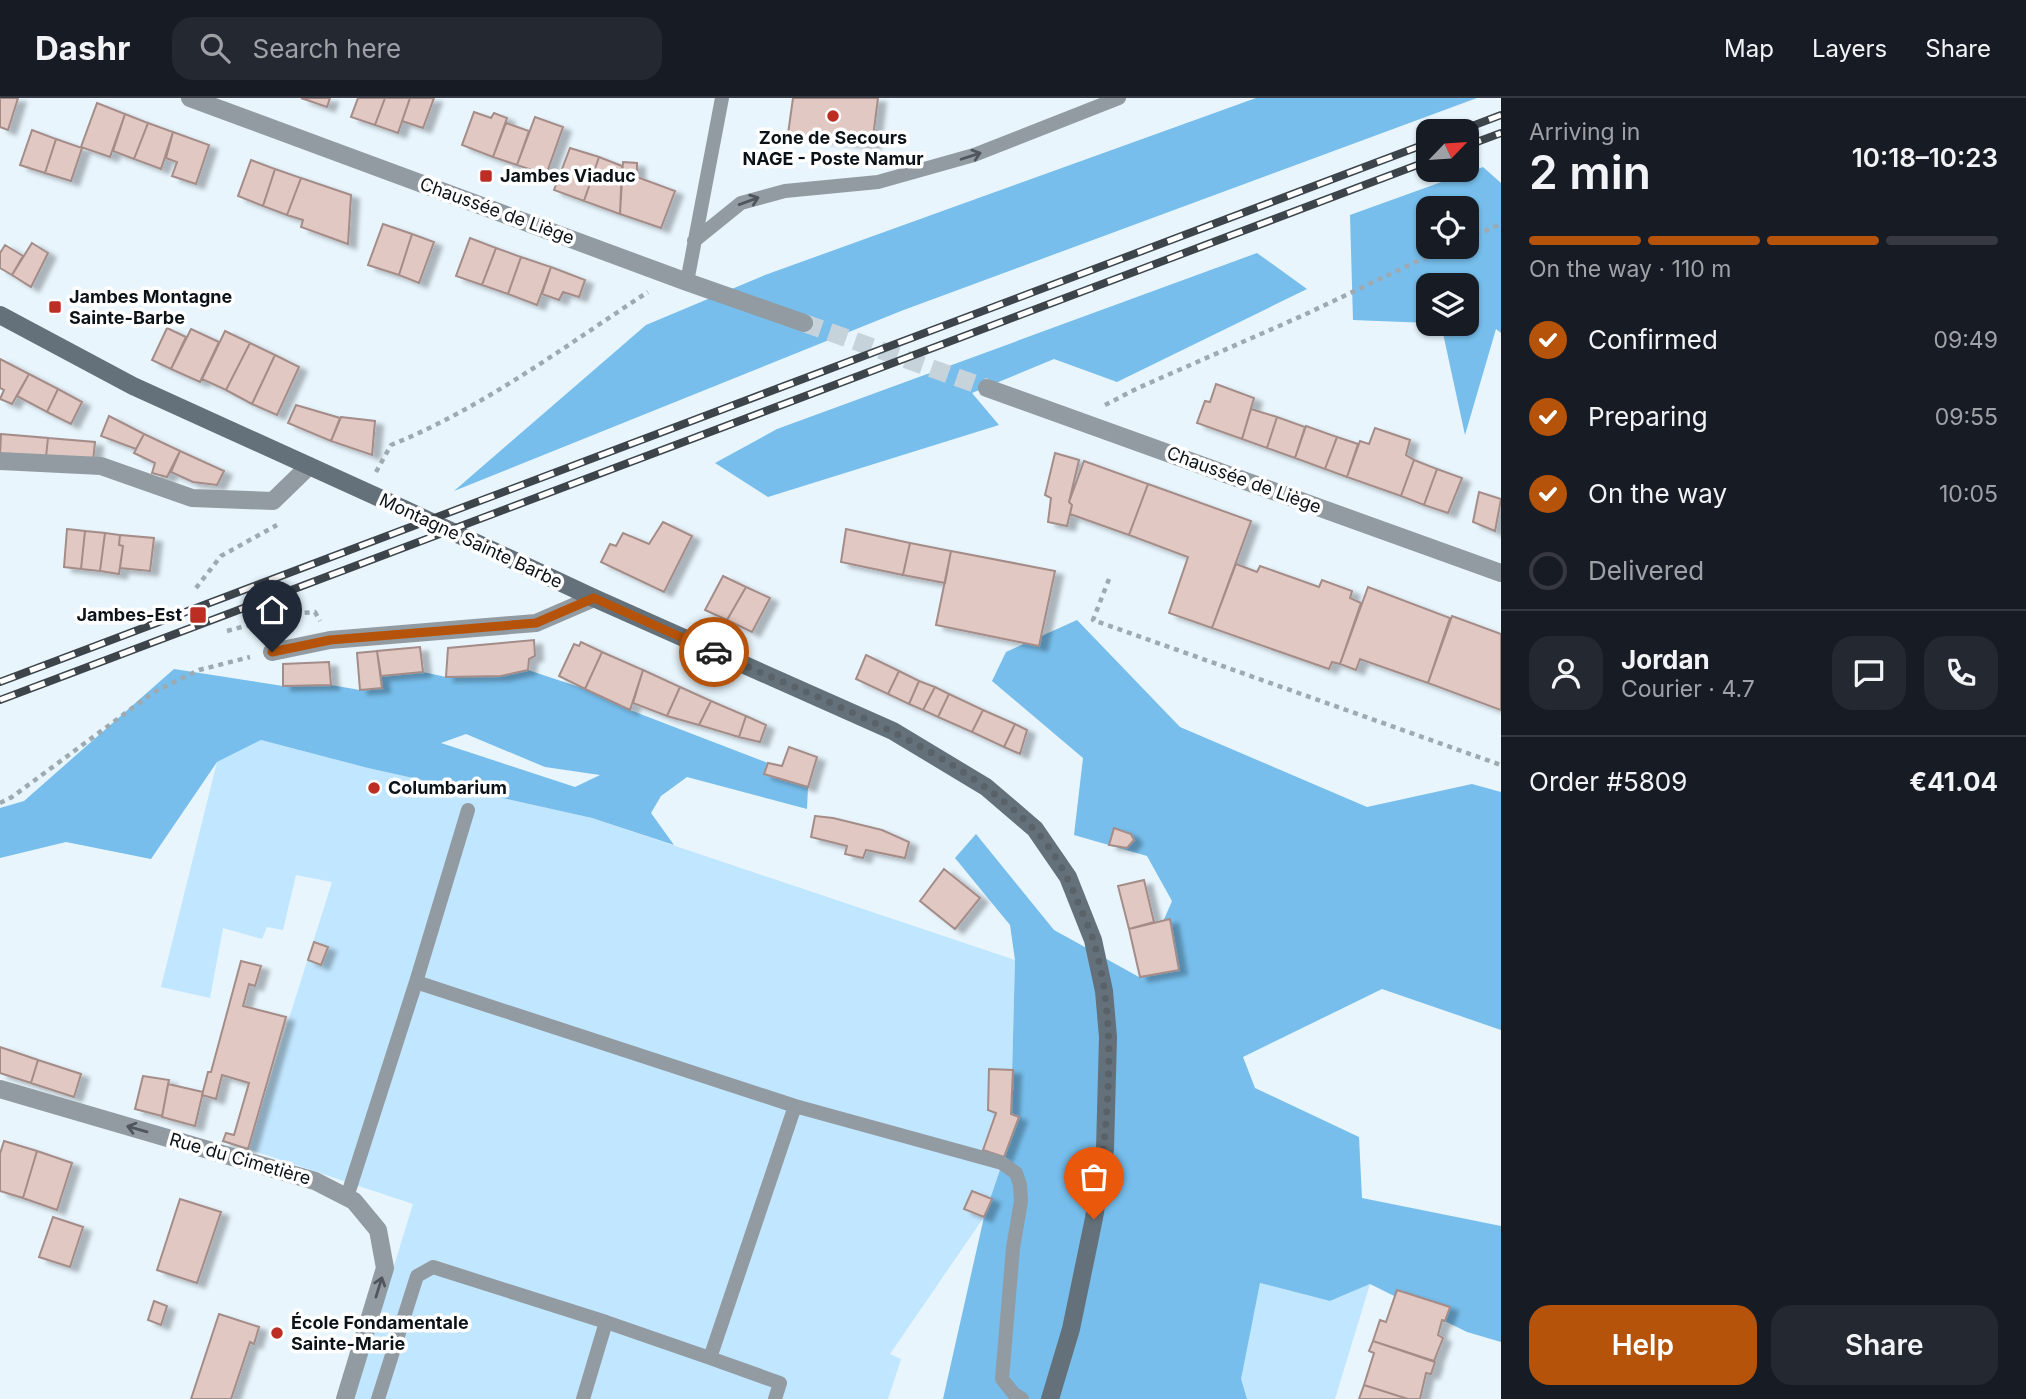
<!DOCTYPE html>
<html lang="en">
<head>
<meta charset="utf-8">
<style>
	body { margin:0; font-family:Inter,sans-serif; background:#242831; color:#f1f3f6; height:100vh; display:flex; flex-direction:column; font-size:26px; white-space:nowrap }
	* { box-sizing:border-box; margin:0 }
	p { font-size:23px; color:#9ea1a6 }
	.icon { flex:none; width:38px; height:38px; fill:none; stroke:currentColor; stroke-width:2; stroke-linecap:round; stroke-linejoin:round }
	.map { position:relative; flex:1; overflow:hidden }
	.panel { display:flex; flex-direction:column; background:#171b24; width:525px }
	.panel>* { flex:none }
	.needle { width:46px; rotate:65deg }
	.tools { position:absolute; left:1416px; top:21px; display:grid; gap:14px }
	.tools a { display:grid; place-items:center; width:63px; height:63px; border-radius:14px; background:#171b24; box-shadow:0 2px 5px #0004; font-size:35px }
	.pin { position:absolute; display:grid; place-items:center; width:60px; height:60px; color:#fff; margin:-72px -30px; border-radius:50% 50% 50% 0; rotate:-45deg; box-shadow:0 0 7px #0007 }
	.pin .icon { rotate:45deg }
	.courier { position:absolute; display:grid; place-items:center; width:70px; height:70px; margin:-35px; border:5px solid #b45309; border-radius:50%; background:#fff; color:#222; box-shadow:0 2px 9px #0007 }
	.headline em { font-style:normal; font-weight:600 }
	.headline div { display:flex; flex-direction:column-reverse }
	.headline { display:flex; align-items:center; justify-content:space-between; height:119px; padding:0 28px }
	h1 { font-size:46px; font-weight:600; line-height:52px }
	.bar { display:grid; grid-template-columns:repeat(4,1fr); gap:10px 7px; align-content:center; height:84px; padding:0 28px }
	.bar i { height:9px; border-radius:5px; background:#363941 }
	.bar .active { background:#b45309 }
	.bar p { grid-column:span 4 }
	.line { display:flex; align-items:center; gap:18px; padding:0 28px; border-top:2px solid #363941 }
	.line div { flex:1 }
	.round { display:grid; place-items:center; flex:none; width:74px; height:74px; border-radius:21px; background:#242831 }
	ol { padding:0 28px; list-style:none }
	li { display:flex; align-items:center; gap:21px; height:77px }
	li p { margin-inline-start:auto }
	li .icon { padding:7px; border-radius:50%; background:#b45309; color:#fff; stroke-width:4 }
	li:last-child { color:#9ea1a6 }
	li i { width:38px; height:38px; border:4px solid #363941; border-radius:50% }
	.button { display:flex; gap:14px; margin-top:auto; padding:14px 28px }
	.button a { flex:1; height:80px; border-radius:21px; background:#b45309; color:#fff; font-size:28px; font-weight:600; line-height:80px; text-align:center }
	.button a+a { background:#242831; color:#f1f3f6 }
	header { display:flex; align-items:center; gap:42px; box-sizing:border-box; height:98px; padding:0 35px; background:#171b24; border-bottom:2px solid #363941 }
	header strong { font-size:33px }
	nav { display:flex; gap:38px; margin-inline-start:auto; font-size:24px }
	.search { width:490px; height:63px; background:#242831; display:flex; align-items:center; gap:18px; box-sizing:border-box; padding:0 24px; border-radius:21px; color:#9ea1a6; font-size:26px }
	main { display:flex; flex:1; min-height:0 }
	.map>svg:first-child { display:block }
</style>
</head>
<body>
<header>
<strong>Dashr</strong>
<div class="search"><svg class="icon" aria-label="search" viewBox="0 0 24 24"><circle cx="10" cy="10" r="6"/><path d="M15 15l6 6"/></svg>Search here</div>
<nav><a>Map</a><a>Layers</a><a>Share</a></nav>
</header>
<main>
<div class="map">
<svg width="1501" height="1301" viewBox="0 0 1501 1301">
	<defs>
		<filter id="shadow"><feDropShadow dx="8" dy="4.5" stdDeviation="2" flood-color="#0004"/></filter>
	</defs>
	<rect width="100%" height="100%" fill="#e8f5fd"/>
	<path fill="#c1e6ff" d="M261,642L368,670L592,720L1015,862L1011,1016L1019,1019L984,1119L890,1256L901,1261L888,1301H353L413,1106L248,1051L332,784L296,777L283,832L267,829L262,841L223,830L210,900L161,889L217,664Z
		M1260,1185L1330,1203L1370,1186L1335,1301H1247L1240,1281Z"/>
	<path fill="#77beec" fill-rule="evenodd" d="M1256,0H1477L901,213L454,393L646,227L765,177Z
		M1483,69L1501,85V235L1496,231L1465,337L1441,226H1466V187H1428V225L1353,222L1350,117ZM1428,110H1466V149H1428Z
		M1257,155L1307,191L1117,284L1054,261L972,295L999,327L768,399L715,365L777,331Z
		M1077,522L1180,629L1367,709L1472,686L1501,694V932L1382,891L1243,959L1255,990L1359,1039L1362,1100L1501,1128V1244L1467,1234L1370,1186L1330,1203L1260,1185L1241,1281L1247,1301H943L984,1119L1018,1019L1011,1016L1015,862L1010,827L955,760L976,736L1054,832L1139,879L1172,803L1147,758L1074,737L1083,660L992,583L1006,554Z
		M174,571L283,588L331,587L360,592L382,590L381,578L423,574L446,579L500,578L528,572L585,591L630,612L768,665L765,677L808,689L807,711L687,679L661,698L651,715L674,747L592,720L368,670L261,642L217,664L151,761L66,744L0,760V710L24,703ZM466,636L545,669L600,677L575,689L441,645Z"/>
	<path fill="#e2c8c3" stroke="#a48c88" stroke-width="2" filter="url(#shadow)" d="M0,0H18L8,32L0,29Z
		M301,0H330L327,9Z
		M358,0H385L375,27L351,19Z
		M385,0H410L398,35L375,27Z
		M410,0H434L423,30L402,23Z
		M793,0H878L872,47L788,36Z
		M97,5L125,16L110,59L81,49Z
		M474,14L491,20L494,15L507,20L493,59L462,47Z
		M125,16L148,25L134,61L113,53Z
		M535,19L563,29L546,77L517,67Z
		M148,25L173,34L161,71L134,61Z
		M506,25L529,33L517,67L493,59Z
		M32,32L56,41L45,75L20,67Z
		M173,34L209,47L196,86L172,78L177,64L166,60Z
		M56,41L82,50L71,83L45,75Z
		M570,50L599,59L584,103L554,92Z
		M599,59L622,68L620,116L584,103Z
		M251,62L275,71L263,108L238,98Z
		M623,64L637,65V79L675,93L661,130L620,116Z
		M275,71L301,80L287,117L263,108Z
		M301,80L351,97L348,146L301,129L303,122L287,117Z
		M383,126L412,136L399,177L368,167Z
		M412,136L434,144L419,185L399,177Z
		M470,140L496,150L482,187L456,178Z
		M32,145L48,155L31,189L12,177Z
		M5,147L23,158L12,177L0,170V155Z
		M496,150L521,159L508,196L482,187Z
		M521,159L551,169L537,207L508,196Z
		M551,169L585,182L579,199L563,194L559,202L542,196Z
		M167,230L186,239L171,271L152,262Z
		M191,231L219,244L200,284L171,271Z
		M225,233L250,245L226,292L202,281Z
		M250,245L275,257L252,306L226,292Z
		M275,257L299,269L277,317L252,306Z
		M0,261L29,276L12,306L0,301L4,292L0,290Z
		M29,276L58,291L47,314L17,298Z
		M1216,286L1254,300L1242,341L1197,325L1205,303L1210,304Z
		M58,291L82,304L71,326L47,314Z
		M296,307L340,320L331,343L288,325Z
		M1251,311L1277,319L1267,350L1242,341Z
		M109,318L144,336L136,351L101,338Z
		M341,319L375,323L372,357L331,343Z
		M1277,319L1305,329L1295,360L1267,350Z
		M1306,328L1337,339L1325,371L1295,360Z
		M1375,330L1410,342L1406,357L1414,362L1401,398L1347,379L1360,343L1369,346Z
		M1,336L48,340L46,359L0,356Z
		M144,336L180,353L167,379L152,375L155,365L134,355Z
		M1337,339L1358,346L1347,379L1325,371Z
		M48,340L95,344L93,363L46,359Z
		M180,353L224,373L217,387L193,384L171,374Z
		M1055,355L1079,362L1069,404L1072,407L1067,428L1048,424L1051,400L1045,397Z
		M1414,362L1437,371L1424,407L1401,398Z
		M1084,363L1148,386L1129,437L1070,416L1072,407L1069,404Z
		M1437,371L1462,380L1448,415L1424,407Z
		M1148,386L1251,423L1212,530L1169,515L1188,459L1129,437Z
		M1479,394L1501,401L1495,433L1473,424Z
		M663,424L692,438L664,494L601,464L610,446L616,448L623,435L649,446Z
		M67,431L85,433L81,471L64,469Z
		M846,431L910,445L903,477L841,464Z
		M85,433L105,435L100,473L81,471Z
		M105,435L120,437L119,447L123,448L119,476L100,473Z
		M120,437L154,440L150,473L120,470L123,448L119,447Z
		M910,445L951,453L945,485L903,477Z
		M951,453L1055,473L1039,548L936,527Z
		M1236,466L1257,474L1260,468L1319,489L1322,482L1352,493L1350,500L1361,505L1340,566L1332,564L1329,571L1212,530Z
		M723,478L746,489L727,522L705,512Z
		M746,489L770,500L752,534L727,522Z
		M1368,489L1450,520L1428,585L1360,561L1356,572L1340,566Z
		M1452,518L1501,536V612L1428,585Z
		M534,542L535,558L529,561L528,572L501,578L446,579L448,550Z
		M581,544L602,554L585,591L559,578L574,546L579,548Z
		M420,549L423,574L381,578L377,553Z
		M377,553L382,590L360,592L357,555Z
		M602,554L643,572L630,612L585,591Z
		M866,557L899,573L888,596L856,581Z
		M329,564L331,587L283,588V566Z
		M643,572L680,589L667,618L633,605Z
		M899,573L919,583L909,606L888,596Z
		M919,583L935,589L923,612L909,606Z
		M680,589L711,603L699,627L667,618Z
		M935,589L949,596L938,619L923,612Z
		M949,596L983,612L972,634L938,619Z
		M711,603L746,618L739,639L699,627Z
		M983,612L1015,626L1004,649L972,634Z
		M746,618L766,627L760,644L739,639Z
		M1015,626L1027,632L1020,656L1004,649Z
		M789,649L817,659L808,689L764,676L768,665L782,668Z
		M815,718L833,720L882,732L909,744L905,760L866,752L863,760L845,756L847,748L811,739Z
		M1114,730L1131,736L1134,742L1127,750L1109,747Z
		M944,771L980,800L955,831L920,803Z
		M1144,782L1154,824L1129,831L1118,788Z
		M1170,821L1179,872L1140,879L1129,831Z
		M314,844L328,849L321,867L308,862Z
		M241,863L261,868L255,888L249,886L243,908L286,919L248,1051L223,1043L226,1035L234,1037L249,985L222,977L216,1001L202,997L208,974H211Z
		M0,949L38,962L31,985L0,975Z
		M38,962L81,976L74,999L31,985Z
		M989,971L1013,972L1011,1016L1019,1019L1004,1059L983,1052L996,1015L988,1012Z
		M143,978L169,982L162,1018L135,1011Z
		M168,986L203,994L195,1028L162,1019Z
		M4,1043L37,1053L23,1100L0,1093V1056Z
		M37,1053L72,1065L57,1112L23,1100Z
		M972,1093L992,1101L984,1119L964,1111Z
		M180,1101L221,1114L197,1185L157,1172Z
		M53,1119L83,1129L70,1169L39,1159Z
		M1397,1192L1450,1209L1445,1223L1442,1222L1438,1237L1443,1240L1434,1263L1373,1243L1380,1222L1386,1224Z
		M154,1203L167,1208L161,1227L148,1222Z
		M219,1216L259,1229L254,1246L250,1244L231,1301H191Z
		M1373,1243L1435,1264L1431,1276L1426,1275L1420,1301H1408L1364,1287L1374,1255L1369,1253Z
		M1364,1287L1408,1301H1359Z"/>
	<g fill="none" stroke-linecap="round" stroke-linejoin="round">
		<path stroke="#c7d3db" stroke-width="18" stroke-dasharray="18 9" stroke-linecap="butt" d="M804,225L987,290"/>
		<path stroke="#9ea9b0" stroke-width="4.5" stroke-dasharray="5 5" stroke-linecap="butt" d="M1466,141L1501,126
			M1105,307L1138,290L1304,217L1447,149
			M376,374L391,347C483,310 565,248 648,194
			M1109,481L1093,522L1501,667
			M196,490L221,458L277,427
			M227,533L289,516L315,514L320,523
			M0,705L12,699L154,594L199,572L250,559"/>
		<path stroke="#929ba1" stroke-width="14" d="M694,143L741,105L785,93L878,84L974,57L1119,0
			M687,184L722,0
			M416,884L468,712
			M347,1099L416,884L795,1008L1002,1065L1016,1075L1020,1087L1021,1103L1013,1150L1002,1281L1014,1296L1022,1301
			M710,1260L780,1285L775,1301
			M378,1301L417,1178L433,1169L606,1224
			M583,1301L606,1224L710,1260L795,1008"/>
		<path stroke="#929ba1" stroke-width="18" d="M0,363L101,368L192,400L273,403L309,368
			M272,554L330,542L536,525L594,500
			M0,991L315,1083L354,1103L378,1132L385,1170L345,1301"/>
		<path stroke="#929ba1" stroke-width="18" d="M190,0L687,184L804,225
			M987,290L1501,475"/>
		<path stroke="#65717a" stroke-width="18" d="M0,217L133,288L406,412L594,500L893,633L986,689L1035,731L1068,779L1093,842L1104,893L1108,939L1105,1051L1094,1120L1071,1231L1050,1301"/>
		<defs>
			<path id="rail" d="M1459,33L1501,17
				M1466,48L1501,35
				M0,584L1428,45
				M0,602L1428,63"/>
		</defs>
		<use href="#rail" stroke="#3d454b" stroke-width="8"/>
		<use href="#rail" stroke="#fff" stroke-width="5" stroke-dasharray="16" stroke-linecap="butt"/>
	</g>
	<defs><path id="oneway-shaft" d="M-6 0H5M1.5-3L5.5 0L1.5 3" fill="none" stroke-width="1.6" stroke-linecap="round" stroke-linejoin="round" transform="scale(1.75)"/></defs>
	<g stroke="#4f575c">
		<use href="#oneway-shaft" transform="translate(971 58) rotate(-18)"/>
		<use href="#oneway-shaft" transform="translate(749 103) rotate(-20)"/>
		<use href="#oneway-shaft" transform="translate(137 1031) rotate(-164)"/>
		<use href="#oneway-shaft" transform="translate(379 1189) rotate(-73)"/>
	</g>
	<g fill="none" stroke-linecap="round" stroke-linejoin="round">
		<path stroke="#596268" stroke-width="7" stroke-dasharray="0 12.6" d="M714,554C818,601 953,648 1033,730C1052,749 1067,777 1077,802C1082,815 1089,828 1093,841C1120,928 1107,1033 1094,1121"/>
		<path stroke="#b45309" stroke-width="9" d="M272,554L330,542L536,525L594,500L714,554"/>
	</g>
	<g fill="#bc2e23" stroke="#fff" stroke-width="2.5">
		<circle cx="833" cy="18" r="7"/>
		<rect x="479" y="71" width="14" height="14" rx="3.5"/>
		<rect x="48" y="202" width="14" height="14" rx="3.5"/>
		<rect x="189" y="508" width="18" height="18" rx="3.5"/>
		<circle cx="374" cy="690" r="7"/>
		<circle cx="277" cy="1235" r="7"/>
	</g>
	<g text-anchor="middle" stroke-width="7" stroke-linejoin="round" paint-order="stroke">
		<g font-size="18" font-weight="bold" fill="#0c1318" stroke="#fff" text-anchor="start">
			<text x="833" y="46" text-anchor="middle">Zone de Secours<tspan x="833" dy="21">NAGE - Poste Namur</tspan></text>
			<text x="500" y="84">Jambes Viaduc</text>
			<text x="69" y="205">Jambes Montagne<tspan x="69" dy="21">Sainte-Barbe</tspan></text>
			<text x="182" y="523" text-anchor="end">Jambes-Est</text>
			<text x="388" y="696">Columbarium</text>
			<text x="291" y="1231">École Fondamentale<tspan x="291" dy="21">Sainte-Marie</tspan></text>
		</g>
		<g font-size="18" fill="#0c1318" stroke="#fff">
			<text transform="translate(497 113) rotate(20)" y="6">Chaussée de Liège</text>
			<text transform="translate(1244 382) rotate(20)" y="6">Chaussée de Liège</text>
			<text transform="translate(471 443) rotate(25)" y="6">Montagne Sainte Barbe</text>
			<text transform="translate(240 1061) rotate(16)" y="6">Rue du Cimetière</text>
		</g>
	</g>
</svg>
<div class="tools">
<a><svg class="needle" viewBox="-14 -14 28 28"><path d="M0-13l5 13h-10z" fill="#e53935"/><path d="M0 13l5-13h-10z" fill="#9ea1a6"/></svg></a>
<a><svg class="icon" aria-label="locate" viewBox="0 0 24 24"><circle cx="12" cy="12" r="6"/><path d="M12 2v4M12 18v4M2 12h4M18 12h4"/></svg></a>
<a><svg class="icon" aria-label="layers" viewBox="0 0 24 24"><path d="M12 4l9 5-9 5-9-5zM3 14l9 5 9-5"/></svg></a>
</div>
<div class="pin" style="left:1094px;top:1121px;background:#ea580c"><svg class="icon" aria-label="bag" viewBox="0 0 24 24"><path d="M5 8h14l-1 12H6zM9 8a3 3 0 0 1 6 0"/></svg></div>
<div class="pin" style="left:272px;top:554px;background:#1f2937"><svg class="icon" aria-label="home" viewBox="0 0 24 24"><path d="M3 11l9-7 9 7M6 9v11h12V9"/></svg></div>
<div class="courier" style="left:714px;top:554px"><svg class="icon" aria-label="car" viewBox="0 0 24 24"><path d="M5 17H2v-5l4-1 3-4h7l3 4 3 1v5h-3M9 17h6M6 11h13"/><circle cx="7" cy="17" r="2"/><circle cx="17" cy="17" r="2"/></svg></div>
</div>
<section class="panel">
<div class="headline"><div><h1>2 min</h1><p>Arriving in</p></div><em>10:18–10:23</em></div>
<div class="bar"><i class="active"></i><i class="active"></i><i class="active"></i><i></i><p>On the way · 110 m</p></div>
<ol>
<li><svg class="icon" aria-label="check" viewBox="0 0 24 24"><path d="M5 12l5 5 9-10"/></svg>Confirmed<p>09:49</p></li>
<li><svg class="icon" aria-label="check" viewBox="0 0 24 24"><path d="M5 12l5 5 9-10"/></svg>Preparing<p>09:55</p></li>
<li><svg class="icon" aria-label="check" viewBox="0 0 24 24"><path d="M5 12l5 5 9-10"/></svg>On the way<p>10:05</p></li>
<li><i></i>Delivered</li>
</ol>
<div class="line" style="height:126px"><a class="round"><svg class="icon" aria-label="person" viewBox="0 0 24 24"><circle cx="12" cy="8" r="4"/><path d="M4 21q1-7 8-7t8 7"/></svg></a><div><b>Jordan</b><p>Courier · 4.7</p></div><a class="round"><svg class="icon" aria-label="chat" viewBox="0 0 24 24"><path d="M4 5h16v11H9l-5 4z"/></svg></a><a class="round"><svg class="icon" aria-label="phone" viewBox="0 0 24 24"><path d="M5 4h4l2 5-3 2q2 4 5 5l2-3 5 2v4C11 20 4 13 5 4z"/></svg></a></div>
<div class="line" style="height:91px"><div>Order #5809</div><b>€41.04</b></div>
<div class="button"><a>Help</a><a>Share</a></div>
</section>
</main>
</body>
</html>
